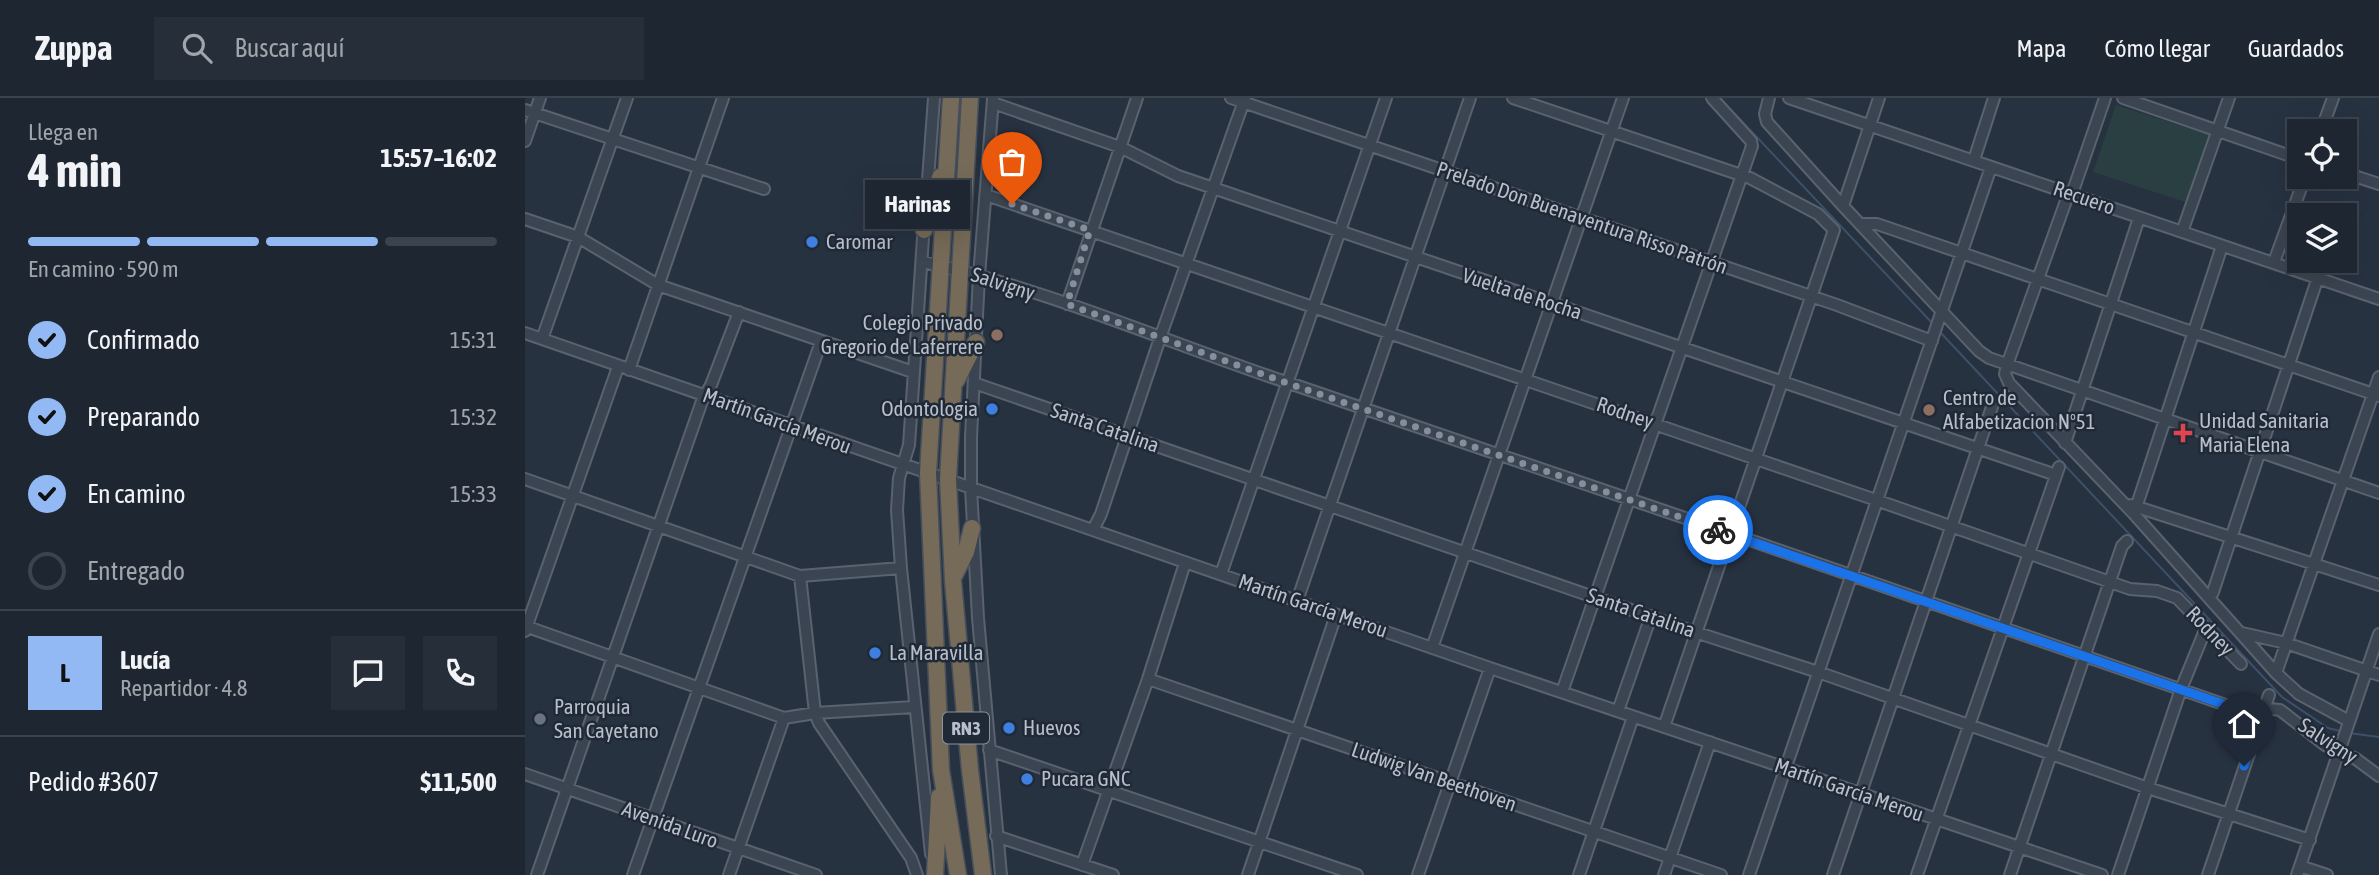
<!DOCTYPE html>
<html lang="es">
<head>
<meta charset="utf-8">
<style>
	body { margin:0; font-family:"Asap Condensed",sans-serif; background:#252e39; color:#f1f3f6; height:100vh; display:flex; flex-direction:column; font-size:26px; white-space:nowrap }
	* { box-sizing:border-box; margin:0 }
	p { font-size:23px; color:#a0a5ab }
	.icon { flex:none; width:38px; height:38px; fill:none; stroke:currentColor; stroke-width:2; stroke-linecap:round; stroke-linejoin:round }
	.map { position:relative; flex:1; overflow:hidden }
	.drawer { display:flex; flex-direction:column; background:#1d2631; width:525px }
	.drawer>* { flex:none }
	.controls { position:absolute; left:1762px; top:21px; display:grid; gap:14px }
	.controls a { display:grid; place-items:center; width:70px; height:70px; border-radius:0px; background:#1d2631; box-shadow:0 7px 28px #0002,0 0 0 2px #3b434d; font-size:35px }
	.pin { position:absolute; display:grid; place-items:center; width:60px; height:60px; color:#fff; margin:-72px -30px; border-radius:50% 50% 50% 0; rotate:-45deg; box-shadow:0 0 7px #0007 }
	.pin .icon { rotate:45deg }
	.courier { position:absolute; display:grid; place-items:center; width:70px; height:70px; margin:-35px; border:5px solid #1a73e8; border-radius:50%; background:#fff; color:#222; box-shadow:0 2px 9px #0007 }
	.bubble { position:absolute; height:49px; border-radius:0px; background:#1d2631; box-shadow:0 7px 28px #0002,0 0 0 2px #3b434d; font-size:23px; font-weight:700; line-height:49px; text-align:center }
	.overview em { font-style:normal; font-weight:700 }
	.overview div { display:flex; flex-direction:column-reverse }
	.overview { display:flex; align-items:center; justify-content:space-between; height:119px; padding:0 28px }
	h1 { font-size:46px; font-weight:700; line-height:52px }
	.bar { display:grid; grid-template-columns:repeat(4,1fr); gap:10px 7px; align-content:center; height:84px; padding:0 28px }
	.bar i { height:9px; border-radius:5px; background:#3b434d }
	.bar .selected { background:#93b9f5 }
	.bar p { grid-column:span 4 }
	.line { display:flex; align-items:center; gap:18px; padding:0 28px; border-top:2px solid #3b434d }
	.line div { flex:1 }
	.round { display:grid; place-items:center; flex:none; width:74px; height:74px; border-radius:0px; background:#252e39 }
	ol { padding:0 28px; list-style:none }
	li { display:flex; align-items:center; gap:21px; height:77px }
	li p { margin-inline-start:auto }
	li .icon { padding:7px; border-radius:50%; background:#93b9f5; color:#111; stroke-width:4 }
	li:last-child { color:#a0a5ab }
	li i { width:38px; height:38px; border:4px solid #3b434d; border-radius:50% }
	header { display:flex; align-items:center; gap:42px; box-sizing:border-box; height:98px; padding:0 35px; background:#1d2631; border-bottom:2px solid #3b434d }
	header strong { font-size:33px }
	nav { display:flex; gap:38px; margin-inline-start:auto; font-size:24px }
	.search { width:490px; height:63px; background:#252e39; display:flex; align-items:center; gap:18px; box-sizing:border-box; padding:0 24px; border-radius:0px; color:#a0a5ab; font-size:26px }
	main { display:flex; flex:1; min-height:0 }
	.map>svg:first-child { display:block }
</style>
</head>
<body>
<header>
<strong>Zuppa</strong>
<div class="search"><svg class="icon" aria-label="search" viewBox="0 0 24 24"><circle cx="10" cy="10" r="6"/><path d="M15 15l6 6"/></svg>Buscar aquí</div>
<nav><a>Mapa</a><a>Cómo llegar</a><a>Guardados</a></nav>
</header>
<main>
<section class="drawer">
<div class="overview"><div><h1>4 min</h1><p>Llega en</p></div><em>15:57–16:02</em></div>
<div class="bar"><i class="selected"></i><i class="selected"></i><i class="selected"></i><i></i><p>En camino · 590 m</p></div>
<ol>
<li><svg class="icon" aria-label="check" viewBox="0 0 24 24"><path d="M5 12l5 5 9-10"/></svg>Confirmado<p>15:31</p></li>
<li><svg class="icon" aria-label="check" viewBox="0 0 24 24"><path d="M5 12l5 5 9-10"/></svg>Preparando<p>15:32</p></li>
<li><svg class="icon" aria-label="check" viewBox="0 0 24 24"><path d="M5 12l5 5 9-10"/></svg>En camino<p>15:33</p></li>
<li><i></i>Entregado</li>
</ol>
<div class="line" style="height:126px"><b class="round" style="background:#93b9f5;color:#111">L</b><div><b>Lucía</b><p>Repartidor · 4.8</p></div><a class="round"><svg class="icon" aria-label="chat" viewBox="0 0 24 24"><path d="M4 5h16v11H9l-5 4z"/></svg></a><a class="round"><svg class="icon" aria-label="phone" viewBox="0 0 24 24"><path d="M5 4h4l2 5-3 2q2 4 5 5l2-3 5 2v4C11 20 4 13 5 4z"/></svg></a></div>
<div class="line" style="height:91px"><div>Pedido #3607</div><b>$11,500</b></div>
</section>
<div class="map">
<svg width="1854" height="777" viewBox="0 0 1854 777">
	<rect width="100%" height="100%" fill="#273241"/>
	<path fill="#293f42" d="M1591,7L1685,37L1660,104L1568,74Z"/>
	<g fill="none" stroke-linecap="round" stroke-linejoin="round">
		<path stroke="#3d5069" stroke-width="2" d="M1195,0L1409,227
			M1415,234L1757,599L1803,630L1815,633
			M1824,635L1854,639"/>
		<defs>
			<path id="minor" d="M706,0L1312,207L1407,243
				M988,0L1225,80L1293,116L1309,132L1139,629
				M1244,0L1240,16L1242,24L1318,108L1454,253L1464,260L1854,395
				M1264,0L1854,201
				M1580,0L1549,90L1542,100L1482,267L1480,276L1484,285L1609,416L1751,575L1774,596L1824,623
				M1598,0L1774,61
				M468,1L454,178L446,339V390L453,520L476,777
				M468,5L595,49L653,78L1531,377
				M0,12L239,91
				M1796,33L1808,0
				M0,43L15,0
				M1449,62L1469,0
				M1820,75L1854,86
				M461,97L1351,402L1605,491L1632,493L1652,500L1716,566
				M1318,108L1354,0
				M401,109L409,0
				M0,121L53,139L133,187L388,274
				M399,125L384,347L374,380L372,412L376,470L406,756
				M1336,126H1352L1854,298
				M1657,134L1704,0
				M398,164C523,191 643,245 764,285C1084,392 1402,504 1721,614C1733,616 1743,609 1755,612L1800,647L1831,661L1854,678
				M1749,164L1780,79
				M542,206L612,0
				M0,235L965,570L1577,777
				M17,241L102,0
				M104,272L198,0
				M449,285L1170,534L1293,574L1623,690L1785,742
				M1540,345L1614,120
				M0,381L275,478L376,470
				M1606,407L1854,487
				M1609,416L1697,148
				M568,432L576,416L635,240L720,0
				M696,476L861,0
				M275,478L290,615L294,625L386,760L392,777
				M1684,500L1688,494L1793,179
				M772,503L945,0
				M0,528L259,620L290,615L389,609
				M0,533L93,269
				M1717,535L1761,545L1854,577
				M907,550L1098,0
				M1751,575L1854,279
				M623,581L1196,777
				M1037,594L1227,48L1226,43L1187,0
				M1093,613L1126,518
				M464,652L832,777
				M0,676L291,777
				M471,738L588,777
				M557,767L623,581L660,465
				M1775,768L1802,777
				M12,777L177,303L186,287L214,214
				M108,777L296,244
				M204,777L259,620
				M723,777L811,517
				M893,777L965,570
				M1054,777L1108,619
				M1139,777L1185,644
				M1224,777L1466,69
				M1308,777L1468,306
				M1392,777L1534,369
				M1485,777L1585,483L1597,448L1602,443
				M1593,777L1656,591L1681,530
				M1683,777L1744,597
				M1772,777L1854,536"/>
			<path id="highway" d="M426,0L403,375L416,672L433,777
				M445,0L423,381L428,483L445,672L458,777
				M399,132L415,79
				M431,283L451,244
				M429,478L441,454L447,430
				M410,777L414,699"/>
		</defs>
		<use href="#minor" stroke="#59626e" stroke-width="14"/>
		<use href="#highway" stroke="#464f5b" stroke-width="19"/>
		<use href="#minor" stroke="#3b4451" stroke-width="10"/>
		<use href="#highway" stroke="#766a58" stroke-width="16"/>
	</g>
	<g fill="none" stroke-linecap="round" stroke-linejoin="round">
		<path stroke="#858e9b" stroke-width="7" stroke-dasharray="0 12.6" d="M487,106L565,132L542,206L762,285L1193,432"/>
		<path stroke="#1a73e8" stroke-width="9" d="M1193,432L1721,614L1738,613L1719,668"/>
	</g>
	<g fill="#3f7fe0" stroke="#202936" stroke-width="2.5">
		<circle cx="287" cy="144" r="7"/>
		<circle cx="467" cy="311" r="7"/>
		<circle cx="350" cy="555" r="7"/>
		<circle cx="484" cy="630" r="7"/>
		<circle cx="502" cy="681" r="7"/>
	</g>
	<g fill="#8d6e63" stroke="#202936" stroke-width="2.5">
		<circle cx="472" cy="237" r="7"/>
		<circle cx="1404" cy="312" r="7"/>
	</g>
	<path fill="#e0444e" stroke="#202936" stroke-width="2.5" d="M1654.5 324.5h7v7h7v7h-7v7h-7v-7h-7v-7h7z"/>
	<circle fill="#6b7280" stroke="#202936" stroke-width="2.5" cx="15" cy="621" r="7"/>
	<g text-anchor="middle" stroke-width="5" stroke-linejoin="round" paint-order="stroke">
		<rect fill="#202936" stroke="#8a929e" stroke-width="2" x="418" y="614.5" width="46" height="31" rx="5"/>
		<g font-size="19" font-weight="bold" fill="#b8bfcb">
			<text x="441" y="637">RN3</text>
		</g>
		<g font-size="21" fill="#b8bfcb" stroke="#202936">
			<text transform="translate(1559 100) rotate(19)" y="7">Recuero</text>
			<text transform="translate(1057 120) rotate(19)" y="7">Prelado Don Buenaventura Risso Patrón</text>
			<text transform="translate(478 186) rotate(18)" y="7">Salvigny</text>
			<text transform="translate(997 196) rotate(18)" y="7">Vuelta de Rocha</text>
			<text transform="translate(1100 315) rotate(19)" y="7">Rodney</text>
			<text transform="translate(252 323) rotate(20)" y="7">Martín García Merou</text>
			<text transform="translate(580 330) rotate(19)" y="7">Santa Catalina</text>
			<text transform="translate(788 508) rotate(19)" y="7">Martín García Merou</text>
			<text transform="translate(1116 515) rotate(19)" y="7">Santa Catalina</text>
			<text transform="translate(1685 533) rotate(46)" y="7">Rodney</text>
			<text transform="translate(1803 643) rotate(33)" y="7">Salvigny</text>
			<text transform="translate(909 679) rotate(19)" y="7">Ludwig Van Beethoven</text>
			<text transform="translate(1324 692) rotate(19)" y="7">Martín García Merou</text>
			<text transform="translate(145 727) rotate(20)" y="7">Avenida Luro</text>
		</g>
		<g font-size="21" fill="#b8bfcb" stroke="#202936" text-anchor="start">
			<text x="301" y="151">Caromar</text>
			<text x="458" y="232" text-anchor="end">Colegio Privado<tspan x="458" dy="24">Gregorio de Laferrere</tspan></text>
			<text x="1418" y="307">Centro de<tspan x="1418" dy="24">Alfabetizacion Nº51</tspan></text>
			<text x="453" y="318" text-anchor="end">Odontologia</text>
			<text x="1674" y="330">Unidad Sanitaria<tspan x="1674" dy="24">Maria Elena</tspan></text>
			<text x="364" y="562">La Maravilla</text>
			<text x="29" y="616">Parroquia<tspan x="29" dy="24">San Cayetano</tspan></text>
			<text x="498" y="637">Huevos</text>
			<text x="516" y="688">Pucara GNC</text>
		</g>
	</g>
</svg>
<div class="controls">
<a><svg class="icon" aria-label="locate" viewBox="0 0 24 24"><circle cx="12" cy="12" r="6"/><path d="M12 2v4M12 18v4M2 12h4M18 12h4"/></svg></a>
<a><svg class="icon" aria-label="layers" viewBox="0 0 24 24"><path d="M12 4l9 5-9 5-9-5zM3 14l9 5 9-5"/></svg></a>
</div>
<div class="pin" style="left:487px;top:106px;background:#ea580c"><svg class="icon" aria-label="bag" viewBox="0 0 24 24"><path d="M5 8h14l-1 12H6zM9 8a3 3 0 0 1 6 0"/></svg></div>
<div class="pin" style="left:1719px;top:668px;background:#1f2937"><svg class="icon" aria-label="home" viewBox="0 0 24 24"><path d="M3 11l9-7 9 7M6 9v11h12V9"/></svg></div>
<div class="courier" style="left:1193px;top:432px"><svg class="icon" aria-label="bike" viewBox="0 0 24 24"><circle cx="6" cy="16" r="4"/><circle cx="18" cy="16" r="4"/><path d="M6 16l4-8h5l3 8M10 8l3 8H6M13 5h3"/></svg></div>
<div class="bubble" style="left:340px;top:82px;width:105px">Harinas</div>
</div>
</main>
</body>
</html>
